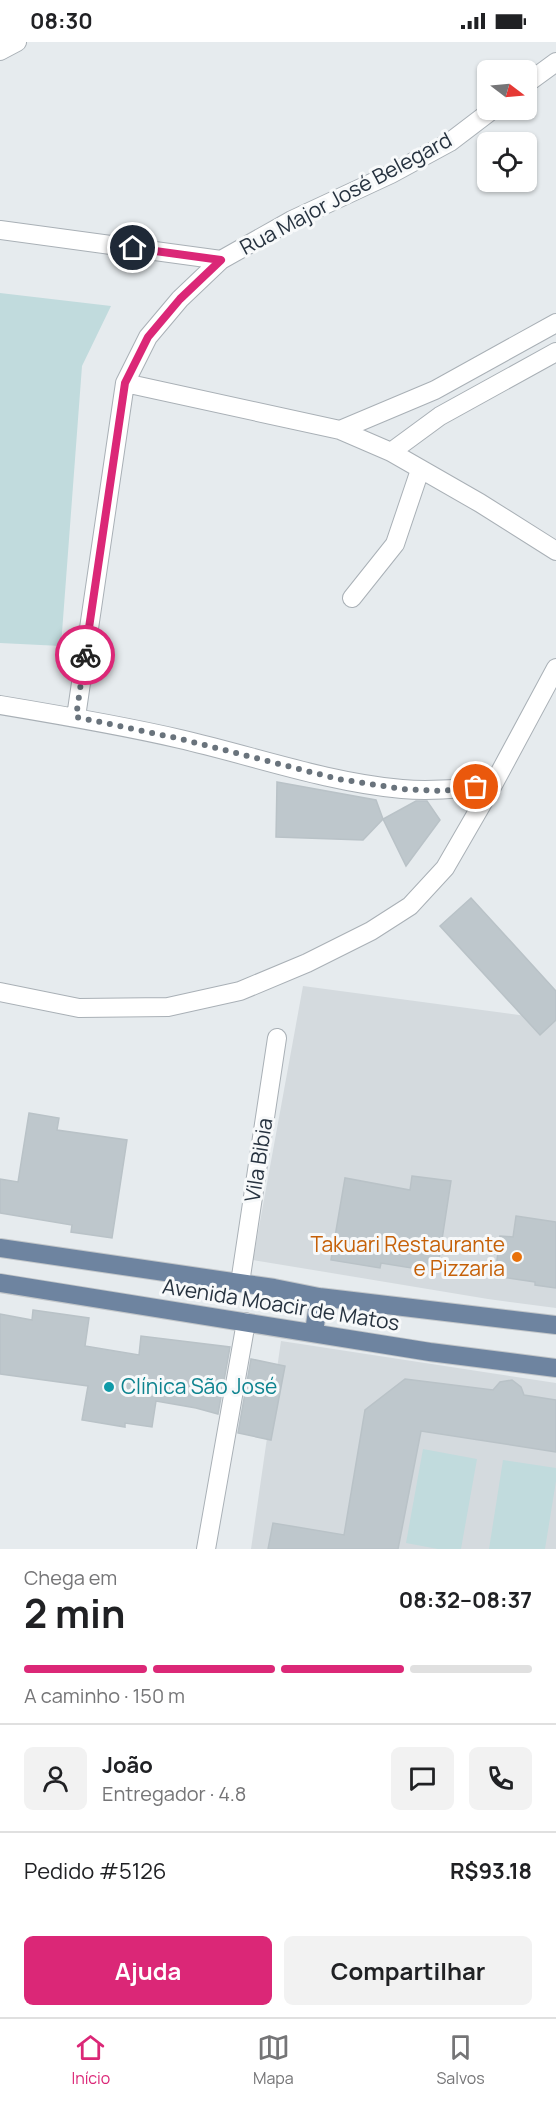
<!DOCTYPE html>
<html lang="pt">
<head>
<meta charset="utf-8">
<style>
	body { margin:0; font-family:Manrope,sans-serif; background:#f2f2f2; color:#202124; height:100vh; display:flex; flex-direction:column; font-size:22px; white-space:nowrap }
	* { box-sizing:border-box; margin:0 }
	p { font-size:20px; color:#757577 }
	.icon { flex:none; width:33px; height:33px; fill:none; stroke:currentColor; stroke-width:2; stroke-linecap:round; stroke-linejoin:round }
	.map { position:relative; height:1507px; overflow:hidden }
	.details { display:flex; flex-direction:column; background:#fff; flex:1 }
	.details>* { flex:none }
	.needle { width:39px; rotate:106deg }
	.tools { position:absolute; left:477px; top:18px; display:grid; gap:12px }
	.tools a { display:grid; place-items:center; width:60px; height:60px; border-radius:9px; background:#fff; box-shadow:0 2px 4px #0004; font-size:30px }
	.pin { position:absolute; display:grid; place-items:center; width:51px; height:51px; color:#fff; margin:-26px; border:3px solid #fff; border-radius:50%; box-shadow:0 2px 6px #0007 }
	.courier { position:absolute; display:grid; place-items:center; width:60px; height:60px; margin:-30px; border:4px solid #db2777; border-radius:50%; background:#fff; color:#222; box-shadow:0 2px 8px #0007 }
	.summary em { font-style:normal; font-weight:700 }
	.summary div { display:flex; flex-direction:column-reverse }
	.summary { display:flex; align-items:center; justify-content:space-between; height:102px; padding:0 24px }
	h1 { font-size:39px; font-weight:700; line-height:45px }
	.bar { display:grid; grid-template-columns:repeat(4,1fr); gap:9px 6px; align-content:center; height:72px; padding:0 24px }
	.bar i { height:8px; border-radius:4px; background:#e0e0e0 }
	.bar .selected { background:#db2777 }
	.bar p { grid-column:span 4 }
	.line { display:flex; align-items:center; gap:15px; padding:0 24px; border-top:2px solid #e0e0e0 }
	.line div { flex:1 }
	.round { display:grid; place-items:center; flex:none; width:63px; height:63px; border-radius:9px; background:#f2f2f2 }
	.action { display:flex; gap:12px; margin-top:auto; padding:12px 24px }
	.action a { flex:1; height:69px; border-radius:9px; background:#db2777; color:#fff; font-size:24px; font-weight:700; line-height:69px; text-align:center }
	.action a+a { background:#f2f2f2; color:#202124 }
	.status { display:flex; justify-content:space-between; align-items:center; height:42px; padding:0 30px; background:#fff; direction:ltr }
	.status svg { height:16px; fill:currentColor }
	.tab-bar { display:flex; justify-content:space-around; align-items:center; height:84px; border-top:2px solid #e0e0e0; background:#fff; font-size:16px; color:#757577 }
	.tab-bar a { display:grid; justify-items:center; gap:3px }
	.tab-bar .selected { color:#db2777 }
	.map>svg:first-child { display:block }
</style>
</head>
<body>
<div class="status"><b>08:30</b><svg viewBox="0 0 49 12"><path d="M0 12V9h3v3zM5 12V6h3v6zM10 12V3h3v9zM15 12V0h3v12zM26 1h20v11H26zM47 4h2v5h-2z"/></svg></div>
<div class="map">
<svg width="556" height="1507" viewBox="0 0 556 1507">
	<rect width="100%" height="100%" fill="#e6ebee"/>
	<path fill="#d4dade" d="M303,944L556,978V1266L488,1257L253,1218Z
		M281,1299L556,1341V1507H251Z"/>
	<path fill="#c1dbdd" d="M0,251L111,264L82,324L61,604L0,601Z
		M423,1407L477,1417L461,1507H438L406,1501Z
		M503,1418L556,1426V1439L545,1507H489Z"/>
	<path fill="#bec7cc" stroke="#b9c2c7" stroke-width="1.5" d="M277,740L376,758L383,777L363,798L276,795Z
		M416,759H427L440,778L406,824L383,777Z
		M471,856L556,949V978L540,993L440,884Z
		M29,1071L59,1076L57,1088L127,1098L112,1196L71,1190L72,1183L0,1171V1137L18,1140Z
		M412,1134L451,1139L437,1230L381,1221L380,1226L331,1218L345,1136L410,1148Z
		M516,1174L556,1180V1246L535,1243V1240L495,1234L500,1194L513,1195Z
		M33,1268L89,1276L85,1304L139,1313L141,1294L230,1305L218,1372L196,1366L156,1359L152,1385L125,1381V1385L82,1378L88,1344L0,1332V1272L32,1278Z
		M251,1317L285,1324L271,1398L238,1391Z
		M405,1337L493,1348L500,1340L512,1338L521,1345L524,1353L556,1358V1410L421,1389L398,1507H268L273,1481L344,1493L365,1368Z"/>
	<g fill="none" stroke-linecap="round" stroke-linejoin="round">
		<defs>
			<path id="minor" d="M0,9L17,0
				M526,42L556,20
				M0,188L221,218
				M125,341L340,388L391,410L480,461L556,509
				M340,388L435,348L556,281
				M391,410L440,374L556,310
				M352,556L395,502L420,428
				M0,663C60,673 120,683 180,697C254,714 326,740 402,747C433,750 463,746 493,743
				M76,675L125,341L148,295L180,257L221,218L292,178L391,132L450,100L492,68
				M0,950L79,966L168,965L240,949L307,921L371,889L410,864L445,826L493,743L556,626
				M240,1241L277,996
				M206,1507L246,1280"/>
			<path id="major" d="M0,1206L274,1246L319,1255L556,1283
				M0,1241L430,1310L556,1326
				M314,1290L319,1255"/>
		</defs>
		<use href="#minor" stroke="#a9b0b6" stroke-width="20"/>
		<use href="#major" stroke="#c2c6c9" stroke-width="20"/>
		<use href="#minor" stroke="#fff" stroke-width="18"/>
		<use href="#major" stroke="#6e84a0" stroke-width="18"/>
	</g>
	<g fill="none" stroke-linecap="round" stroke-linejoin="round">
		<path stroke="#69737c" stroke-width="6" stroke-dasharray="0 10.8" d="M85,613L76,675L181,697L338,737L402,747L441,749L476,745"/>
		<path stroke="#db2777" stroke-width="8" d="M85,613L125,341L148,295L180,257L221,218L133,206"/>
	</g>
	<circle fill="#e8710a" stroke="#f7f9fa" stroke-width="2" cx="517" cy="1215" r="6"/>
	<circle fill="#0f9aa8" stroke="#f7f9fa" stroke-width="2" cx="109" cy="1345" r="6"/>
	<g text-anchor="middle" stroke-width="6" stroke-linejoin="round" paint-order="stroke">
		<g font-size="21" fill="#26323f" stroke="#f7f9fa">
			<text transform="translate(346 152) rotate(-28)" y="7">Rua Major José Belegard</text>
			<text transform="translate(259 1118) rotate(-81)" y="7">Vila Bibia</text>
			<text transform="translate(281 1263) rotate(9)" y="7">Avenida Moacir de Matos</text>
		</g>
		<g font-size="21" fill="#c56008" stroke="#f7f9fa" text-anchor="end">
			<text x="505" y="1210">Takuari Restaurante<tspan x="505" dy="24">e Pizzaria</tspan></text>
		</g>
		<g font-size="21" fill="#0d838f" stroke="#f7f9fa" text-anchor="start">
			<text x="121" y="1352">Clínica São José</text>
		</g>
	</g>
</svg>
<div class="tools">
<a><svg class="needle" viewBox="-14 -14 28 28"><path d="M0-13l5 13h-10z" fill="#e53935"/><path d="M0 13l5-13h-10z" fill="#757577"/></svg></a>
<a><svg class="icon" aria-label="locate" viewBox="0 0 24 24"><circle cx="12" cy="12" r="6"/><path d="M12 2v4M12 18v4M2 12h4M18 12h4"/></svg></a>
</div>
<div class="pin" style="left:476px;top:745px;background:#ea580c"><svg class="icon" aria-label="bag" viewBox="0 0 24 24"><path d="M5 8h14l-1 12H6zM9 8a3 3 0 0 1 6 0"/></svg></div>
<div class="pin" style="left:133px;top:206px;background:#1f2937"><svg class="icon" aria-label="home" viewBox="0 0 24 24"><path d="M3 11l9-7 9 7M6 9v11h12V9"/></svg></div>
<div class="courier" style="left:85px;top:613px"><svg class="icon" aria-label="bike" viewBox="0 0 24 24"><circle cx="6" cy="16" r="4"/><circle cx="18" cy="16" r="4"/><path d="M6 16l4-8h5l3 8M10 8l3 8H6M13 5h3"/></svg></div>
</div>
<section class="details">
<div class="summary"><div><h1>2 min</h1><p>Chega em</p></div><em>08:32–08:37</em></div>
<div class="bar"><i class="selected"></i><i class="selected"></i><i class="selected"></i><i></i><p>A caminho · 150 m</p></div>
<div class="line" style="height:108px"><a class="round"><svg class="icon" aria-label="person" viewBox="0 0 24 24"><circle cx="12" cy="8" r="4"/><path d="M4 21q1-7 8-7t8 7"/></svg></a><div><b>João</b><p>Entregador · 4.8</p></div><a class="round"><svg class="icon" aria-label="chat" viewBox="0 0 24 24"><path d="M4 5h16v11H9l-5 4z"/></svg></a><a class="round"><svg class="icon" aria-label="phone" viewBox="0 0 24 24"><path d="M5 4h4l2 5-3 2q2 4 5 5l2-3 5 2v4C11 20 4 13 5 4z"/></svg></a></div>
<div class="line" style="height:78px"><div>Pedido #5126</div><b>R$93.18</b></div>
<div class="action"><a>Ajuda</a><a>Compartilhar</a></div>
</section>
<nav class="tab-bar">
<a class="selected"><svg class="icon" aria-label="home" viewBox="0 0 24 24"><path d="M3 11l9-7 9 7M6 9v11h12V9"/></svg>Início</a>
<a><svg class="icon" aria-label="map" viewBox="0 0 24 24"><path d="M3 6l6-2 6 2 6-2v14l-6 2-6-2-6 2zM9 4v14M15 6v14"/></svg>Mapa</a>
<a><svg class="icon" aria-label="saved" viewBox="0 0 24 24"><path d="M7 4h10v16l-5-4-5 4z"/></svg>Salvos</a>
</nav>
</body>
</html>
